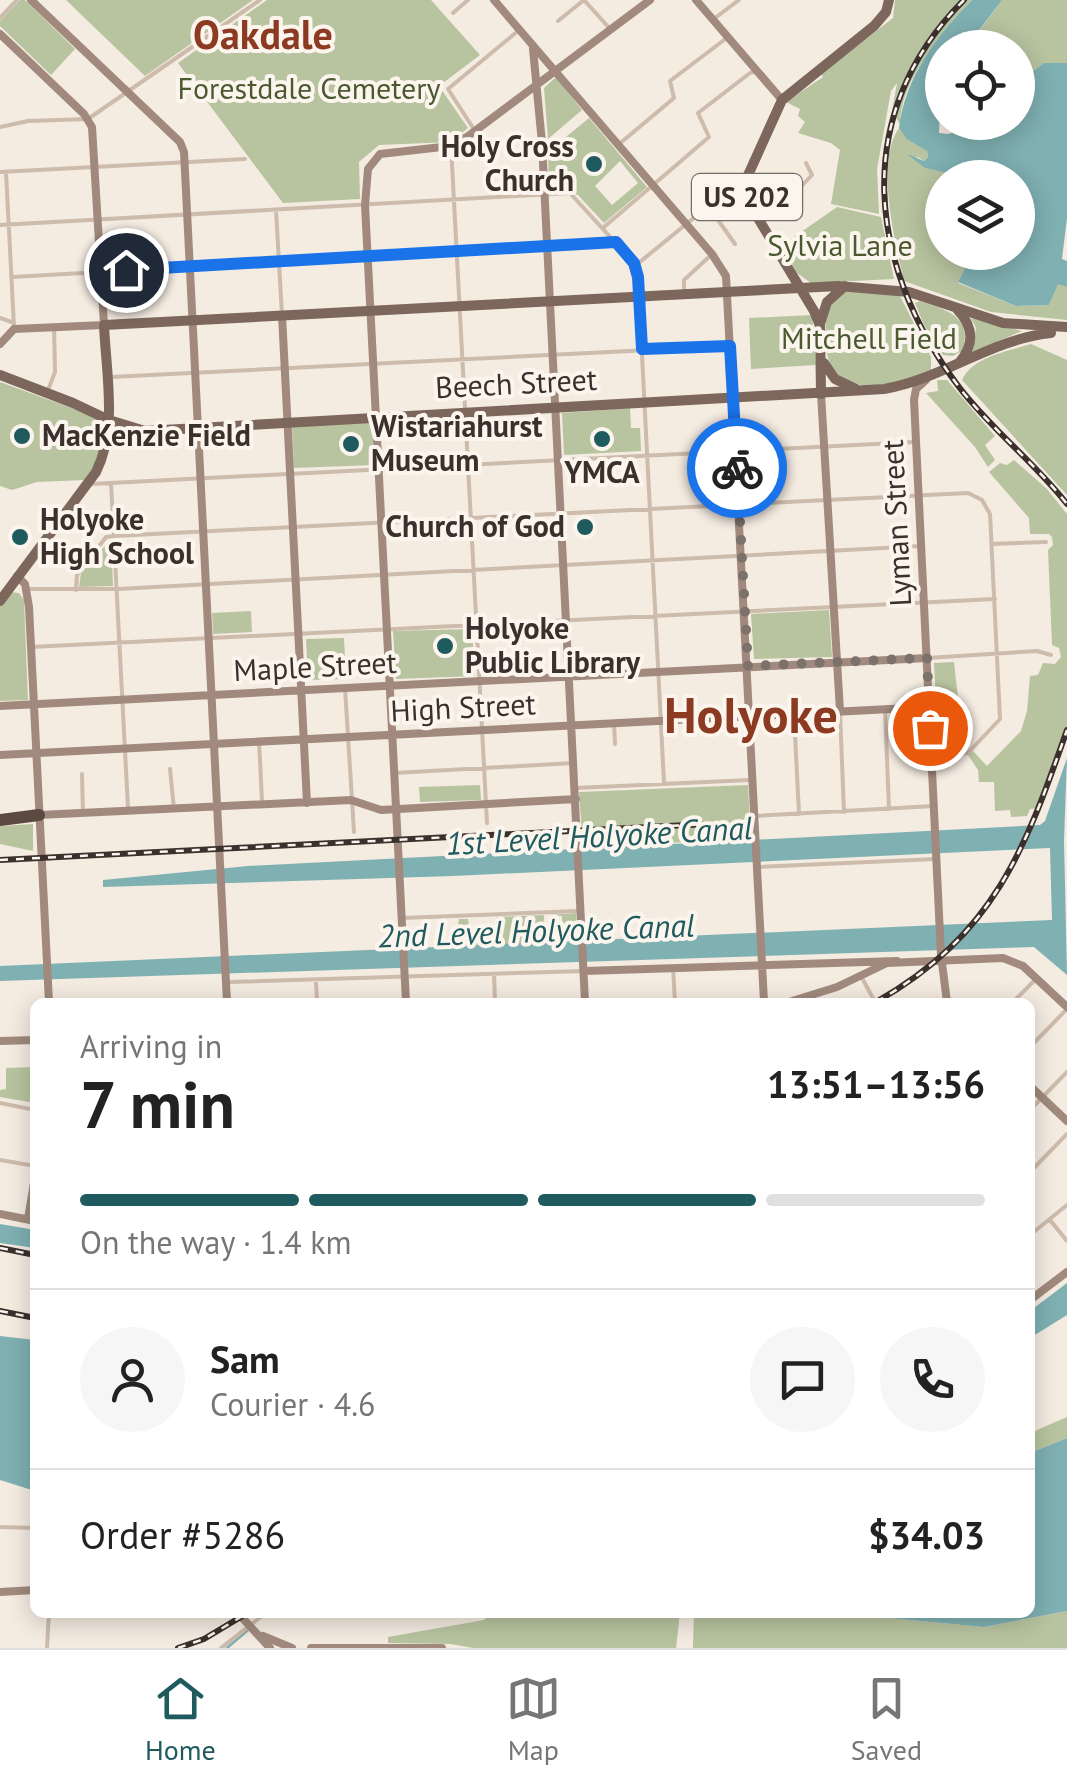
<!DOCTYPE html>
<html lang="en">
<head>
<meta charset="utf-8">
<style>
	body { margin:0; font-family:"PT Sans",sans-serif; background:#f6f6f6; color:#222; height:100vh; display:flex; flex-direction:column; font-size:38px; white-space:nowrap }
	* { box-sizing:border-box; margin:0 }
	p { font-size:32px; color:#767676 }
	.icon { flex:none; width:55px; height:55px; fill:none; stroke:currentColor; stroke-width:2; stroke-linecap:round; stroke-linejoin:round }
	.map { position:relative; flex:1; overflow:hidden }
	.details { position:absolute; left:30px; top:998px; width:1005px; height:620px; display:flex; flex-direction:column; background:#fff; border-radius:15px; box-shadow:0 5px 25px #0003 }
	.details>* { flex:none }
	.controls { position:absolute; left:925px; top:30px; display:grid; gap:20px }
	.controls a { display:grid; place-items:center; width:110px; height:110px; border-radius:50%; background:#fff; box-shadow:0 5px 25px #0003; font-size:50px }
	.pin { position:absolute; display:grid; place-items:center; width:85px; height:85px; color:#fff; margin:-42px; border:5px solid #fff; border-radius:50%; box-shadow:0 2px 10px #0007 }
	.courier { position:absolute; display:grid; place-items:center; width:100px; height:100px; margin:-50px; border:8px solid #1a73e8; border-radius:50%; background:#fff; color:#222; box-shadow:0 2px 12px #0007 }
	.overview em { font-style:normal; font-weight:600 }
	.overview div { display:flex; flex-direction:column-reverse }
	.overview { display:flex; align-items:center; justify-content:space-between; height:170px; padding:0 50px }
	h1 { font-size:65px; font-weight:600; line-height:75px }
	.bar { display:grid; grid-template-columns:repeat(4,1fr); gap:15px 10px; align-content:center; height:120px; padding:0 50px }
	.bar i { height:12px; border-radius:8px; background:#e0e0e0 }
	.bar .active { background:#1f5a5e }
	.bar p { grid-column:span 4 }
	.line { display:flex; align-items:center; gap:25px; padding:0 50px; border-top:2px solid #e0e0e0 }
	.line div { flex:1 }
	.round { display:grid; place-items:center; flex:none; width:105px; height:105px; border-radius:52px; background:#f6f6f6 }
	.tabs { display:flex; justify-content:space-around; align-items:center; height:140px; border-top:2px solid #e0e0e0; background:#fff; font-size:28px; color:#767676 }
	.tabs a { display:grid; justify-items:center; gap:5px }
	.tabs .active { color:#1f5a5e }
	.map>svg:first-child { display:block }
</style>
</head>
<body>
<div class="map">
<svg width="1067" height="1648" viewBox="0 0 1067 1648">
	<rect width="100%" height="100%" fill="#f4ebe1"/>
	<path fill="#b8c4a0" fill-rule="evenodd" d="M20,0H25L75,49L51,75L0,26V21Z
		M66,0H253L145,76Z
		M267,0H431L480,55L439,86L468,128L450,142L379,145L359,162L360,199L283,203L178,63Z
		M895,0H972C943,29 900,81 900,124L892,111L897,83L891,91L877,169L879,214L831,204L840,150L831,143L798,133L805,122L798,116L800,109L786,102L823,77L821,74L893,18Z
		M1002,0H1067V63H1044L1018,82V48H973L974,38Z
		M556,77L582,110L548,139L544,88Z
		M589,118L647,187L604,223L578,195L568,190L549,189L548,152ZM620,161L638,183L612,205L595,186Z
		M899,128L927,151L928,157L924,161L916,156L925,168L952,174V177L942,178V252L963,253L966,266L958,283L1016,306L1049,305L1058,283L1067,287V320L991,312L904,281C895,242 875,162 899,128Z
		M837,207L881,217L894,279L811,283L797,273L781,246Z
		M851,289L900,296L931,357V371C893,384 829,405 826,344C825,326 825,315 832,299Z
		M920,301C947,310 974,317 962,351L953,356L943,355L924,325L915,303Z
		M812,315L816,365L751,369L749,318Z
		M971,318L1022,331L972,352L976,328Z
		M1031,344L1067,360V495L962,380C972,357 1008,351 1031,344Z
		M937,380H947L995,436L985,445L995,460L988,467L975,447L926,393L938,391Z
		M0,382L99,418C113,439 97,463 84,480L37,482L12,490L0,486Z
		M630,408L631,428H640L641,451L564,455L562,413Z
		M373,421V465L294,468L292,426Z
		M1014,460L1047,489L1067,514V730L1039,808L1030,809L1027,816L1011,817L1010,810L995,811L994,782H979L978,770L968,755L973,751L987,766L1021,731L1027,711L1030,676L1038,675L1043,663L1055,664L1061,657L1059,648L1052,645L1048,550L1053,545L1052,537L1049,534H1030L1029,518L989,472L1000,463L1007,465Z
		M111,539L113,586L79,587L81,573Z
		M10,592L19,593L24,600L28,700L0,701V606Z
		M829,610L832,657L754,659L751,614Z
		M251,611L252,632L213,634L212,613Z
		M472,629L475,676L396,679L393,631Z
		M344,638L346,679L308,680L306,639Z
		M954,662L958,698L936,700L934,663Z
		M480,785L481,800L420,802L419,787Z
		M748,785L750,822L707,825V841L583,847L579,792Z
		M33,824V851L0,844V826Z
		M576,913L578,941L455,947L459,919H468L471,942L498,940L496,917L544,915L543,938L563,937L562,916L549,915Z
		M35,1067V1103L0,1097V1090L6,1089V1068Z
		M1067,1417V1438L1030,1453V1433Z
		M1067,1611V1648H693V1644L694,1613H835L984,1627Z
		M490,1613V1612L680,1613L676,1648H473L451,1644L388,1643V1637L484,1620Z"/>
	<path fill="#7fb0b2" d="M972,0H1002L974,37L975,46L942,48L939,133L948,134L987,123L1018,122V82L1044,63H1067V218L1062,259L1067,261V287L1058,284L1049,305L1016,306L958,282L966,266L963,253L1018,252V178L952,177L951,174L925,168L907,154L924,161L928,157L927,151L907,139L899,128C905,77 937,35 972,0Z
		M1067,758L1064,841L1067,975L1034,947L0,981V966L1052,920L1050,848L453,876L103,887V880L248,866L1040,825L1045,821Z
		M0,1224L35,1230V1248L0,1243Z
		M1067,1283V1315L1030,1338V1311Z
		M0,1336L35,1340V1491L0,1480Z
		M1067,1438V1611L984,1627L835,1613L1030,1612V1453Z"/>
	<g fill="none" stroke-linecap="round" stroke-linejoin="round">
		<path stroke="#7fb0b2" stroke-width="2.5" d="M227,1648L247,1631"/>
		<path stroke="#cdbbac" stroke-width="4" d="M584,0L611,30
			M453,13L468,0
			M0,18L17,0
			M715,18L739,0
			M558,21L584,0
			M0,127L28,121L88,119L260,0
			M475,131L448,89L519,30
			M451,145L487,823
			M618,145L674,98L670,81L728,37
			M0,172L245,159
			M6,172L14,327
			M753,200L770,189L786,196L796,192L812,175L806,163
			M708,206L735,244
			M276,210L282,315
			M0,225L570,193L634,263L638,277L664,783
			M604,227L709,137L698,113L750,73L758,71
			M635,266L734,185L741,184
			M12,277L616,243
			M684,289V280L710,256
			M0,318L14,323
			M111,377L730,346
			M48,390L55,372L54,326
			M111,483L128,808
			M91,484L915,442
			M992,544L1046,542
			M27,589H118L921,546
			M76,590L77,575L106,537L114,536L968,493L982,500L990,514L1000,719L968,753L933,756
			M31,647L995,599
			M927,658L1037,651L1051,655
			M345,688L354,832
			M885,709L889,809
			M840,712L844,812
			M794,714L799,814
			M614,722L615,744
			M259,741L262,801
			M170,769L174,809
			M395,773L573,763
			M82,774L83,814
			M575,788L750,780
			M755,816L934,806
			M757,867L936,859
			M403,918L578,911
			M673,967L675,1002
			M494,974L495,1002
			M861,976L875,1002
			M229,982L584,971
			M316,982L317,1002
			M1013,1002L1034,981
			M1030,1047L1067,1009
			M0,1103L35,1110
			M1030,1110L1067,1072
			M0,1160L35,1166
			M1030,1172L1067,1134
			M1050,1220L1067,1241
			M1030,1235L1067,1205
			M0,1527L35,1528
			M47,1648L49,1612
			M221,1648L267,1612"/>
		<path stroke="#a18a7d" stroke-width="8" d="M31,0L180,142L184,152L227,1002
			M494,0L712,254L726,276L764,1002
			M696,0L782,100
			M0,34L84,114L92,127L104,325L14,329L0,344
			M533,49L542,143L585,1002
			M282,315L307,803
			M926,380L916,389L914,400L941,955L947,1002
			M821,394L840,711
			M17,576L25,584L29,607L49,1002
			M0,706L927,658
			M0,755L929,707
			M39,815L351,800L381,810L576,799
			M584,971L897,961
			M406,1002L365,205L368,169L380,154L442,147L467,137L650,0
			M789,1002L837,987L887,963L1003,958L1023,966L1067,1007
			M0,1041L35,1040
			M1030,1086L1067,1121
			M0,1214L35,1221
			M28,1219L35,1177
			M1030,1300L1067,1272
			M0,1592L35,1590
			M237,1612L270,1648
			M263,1636L292,1648
			M311,1648H442"/>
		<path stroke="#7d675c" stroke-width="10" d="M957,309C974,327 975,344 959,363
			M820,324L827,302L845,286
			M824,363L835,379L856,389
			M0,375L73,403L109,420L145,431L884,389C943,379 991,339 1051,333
			M821,394L820,326L814,311L750,205L744,184L782,100L874,26L886,12L889,0
			M0,601L96,472C118,428 106,373 104,325L838,286L909,292L1003,323L1067,327"/>
		<path stroke="#5c4a42" stroke-width="12" d="M0,820L39,815"/>
		<defs>
			<path id="rail" d="M964,0C850,114 867,265 959,387C991,429 1034,462 1067,504
				M0,860L707,824
				M876,1002C994,935 1025,850 1067,730
				M0,1248L35,1255
				M0,1311L35,1318
				M178,1648L204,1639L249,1612"/>
		</defs>
		<use href="#rail" stroke="#3b302b" stroke-width="6"/>
		<use href="#rail" stroke="#fbf5ee" stroke-width="2.5" stroke-dasharray="8" stroke-linecap="butt"/>
	</g>
	<g fill="none" stroke-linecap="round" stroke-linejoin="round">
		<path stroke="#7c716b" stroke-width="10" stroke-dasharray="0 18" d="M737,468L748,666L927,658L930,728"/>
		<path stroke="#1a73e8" stroke-width="12" d="M126,270L616,242L634,263L638,277L642,349L730,346L737,468"/>
	</g>
	<g fill="#1f5a5e" stroke="#fbf5ee" stroke-width="4">
		<circle cx="594" cy="164" r="10"/>
		<circle cx="22" cy="436" r="10"/>
		<circle cx="602" cy="439" r="10"/>
		<circle cx="351" cy="444" r="10"/>
		<circle cx="585" cy="527" r="10"/>
		<circle cx="20" cy="537" r="10"/>
		<circle cx="445" cy="646" r="10"/>
	</g>
	<g text-anchor="middle" stroke-width="8" stroke-linejoin="round" paint-order="stroke">
		<rect fill="#fbf5ee" stroke="#756b66" stroke-width="2.5" x="692" y="174" width="110" height="46" rx="8"/>
		<g font-size="28" font-weight="bold" fill="#3b302b">
			<text x="747" y="207">US 202</text>
		</g>
		<g font-size="30" fill="#4a5a2e" stroke="#fbf5ee">
			<text x="309" y="99">Forestdale Cemetery</text>
			<text x="840" y="256">Sylvia Lane</text>
			<text x="869" y="349">Mitchell Field</text>
		</g>
		<g font-size="30" font-weight="bold" fill="#3b302b" stroke="#fbf5ee" text-anchor="start">
			<text x="574" y="157" text-anchor="end">Holy Cross<tspan x="574" dy="34">Church</tspan></text>
			<text x="371" y="437">Wistariahurst<tspan x="371" dy="34">Museum</tspan></text>
			<text x="42" y="446">MacKenzie Field</text>
			<text x="602" y="483" text-anchor="middle">YMCA</text>
			<text x="40" y="530">Holyoke<tspan x="40" dy="34">High School</tspan></text>
			<text x="565" y="537" text-anchor="end">Church of God</text>
			<text x="465" y="639">Holyoke<tspan x="465" dy="34">Public Library</tspan></text>
		</g>
		<g font-size="30" fill="#3b302b" stroke="#fbf5ee">
			<text transform="translate(516 384) rotate(-3)" y="10">Beech Street</text>
			<text transform="translate(897 523) rotate(-93)" y="10">Lyman Street</text>
			<text transform="translate(315 667) rotate(-3)" y="10">Maple Street</text>
			<text transform="translate(463 708) rotate(-3)" y="10">High Street</text>
		</g>
		<g font-size="32" font-style="italic" fill="#1f5a5e" stroke="#fbf5ee">
			<text transform="translate(599 836) rotate(-3)" y="11">1st Level Holyoke Canal</text>
			<text transform="translate(536 931) rotate(-2)" y="11">2nd Level Holyoke Canal</text>
		</g>
		<g font-size="40" font-weight="bold" fill="#8c3b22" stroke="#fbf5ee">
			<text x="263" y="49">Oakdale</text>
		</g>
		<g font-size="50" font-weight="bold" fill="#8c3b22" stroke="#fbf5ee">
			<text x="751" y="733">Holyoke</text>
		</g>
	</g>
</svg>
<div class="controls">
<a><svg class="icon" aria-label="locate" viewBox="0 0 24 24"><circle cx="12" cy="12" r="6"/><path d="M12 2v4M12 18v4M2 12h4M18 12h4"/></svg></a>
<a><svg class="icon" aria-label="layers" viewBox="0 0 24 24"><path d="M12 4l9 5-9 5-9-5zM3 14l9 5 9-5"/></svg></a>
</div>
<div class="pin" style="left:930px;top:728px;background:#ea580c"><svg class="icon" aria-label="bag" viewBox="0 0 24 24"><path d="M5 8h14l-1 12H6zM9 8a3 3 0 0 1 6 0"/></svg></div>
<div class="pin" style="left:126px;top:270px;background:#1f2937"><svg class="icon" aria-label="home" viewBox="0 0 24 24"><path d="M3 11l9-7 9 7M6 9v11h12V9"/></svg></div>
<div class="courier" style="left:737px;top:468px"><svg class="icon" aria-label="bike" viewBox="0 0 24 24"><circle cx="6" cy="16" r="4"/><circle cx="18" cy="16" r="4"/><path d="M6 16l4-8h5l3 8M10 8l3 8H6M13 5h3"/></svg></div>
<section class="details">
<div class="overview"><div><h1>7 min</h1><p>Arriving in</p></div><em>13:51–13:56</em></div>
<div class="bar"><i class="active"></i><i class="active"></i><i class="active"></i><i></i><p>On the way · 1.4 km</p></div>
<div class="line" style="height:180px"><a class="round"><svg class="icon" aria-label="person" viewBox="0 0 24 24"><circle cx="12" cy="8" r="4"/><path d="M4 21q1-7 8-7t8 7"/></svg></a><div><b>Sam</b><p>Courier · 4.6</p></div><a class="round"><svg class="icon" aria-label="chat" viewBox="0 0 24 24"><path d="M4 5h16v11H9l-5 4z"/></svg></a><a class="round"><svg class="icon" aria-label="phone" viewBox="0 0 24 24"><path d="M5 4h4l2 5-3 2q2 4 5 5l2-3 5 2v4C11 20 4 13 5 4z"/></svg></a></div>
<div class="line" style="height:130px"><div>Order #5286</div><b>$34.03</b></div>
</section>
</div>
<nav class="tabs">
<a class="active"><svg class="icon" aria-label="home" viewBox="0 0 24 24"><path d="M3 11l9-7 9 7M6 9v11h12V9"/></svg>Home</a>
<a><svg class="icon" aria-label="map" viewBox="0 0 24 24"><path d="M3 6l6-2 6 2 6-2v14l-6 2-6-2-6 2zM9 4v14M15 6v14"/></svg>Map</a>
<a><svg class="icon" aria-label="saved" viewBox="0 0 24 24"><path d="M7 4h10v16l-5-4-5 4z"/></svg>Saved</a>
</nav>
</body>
</html>
